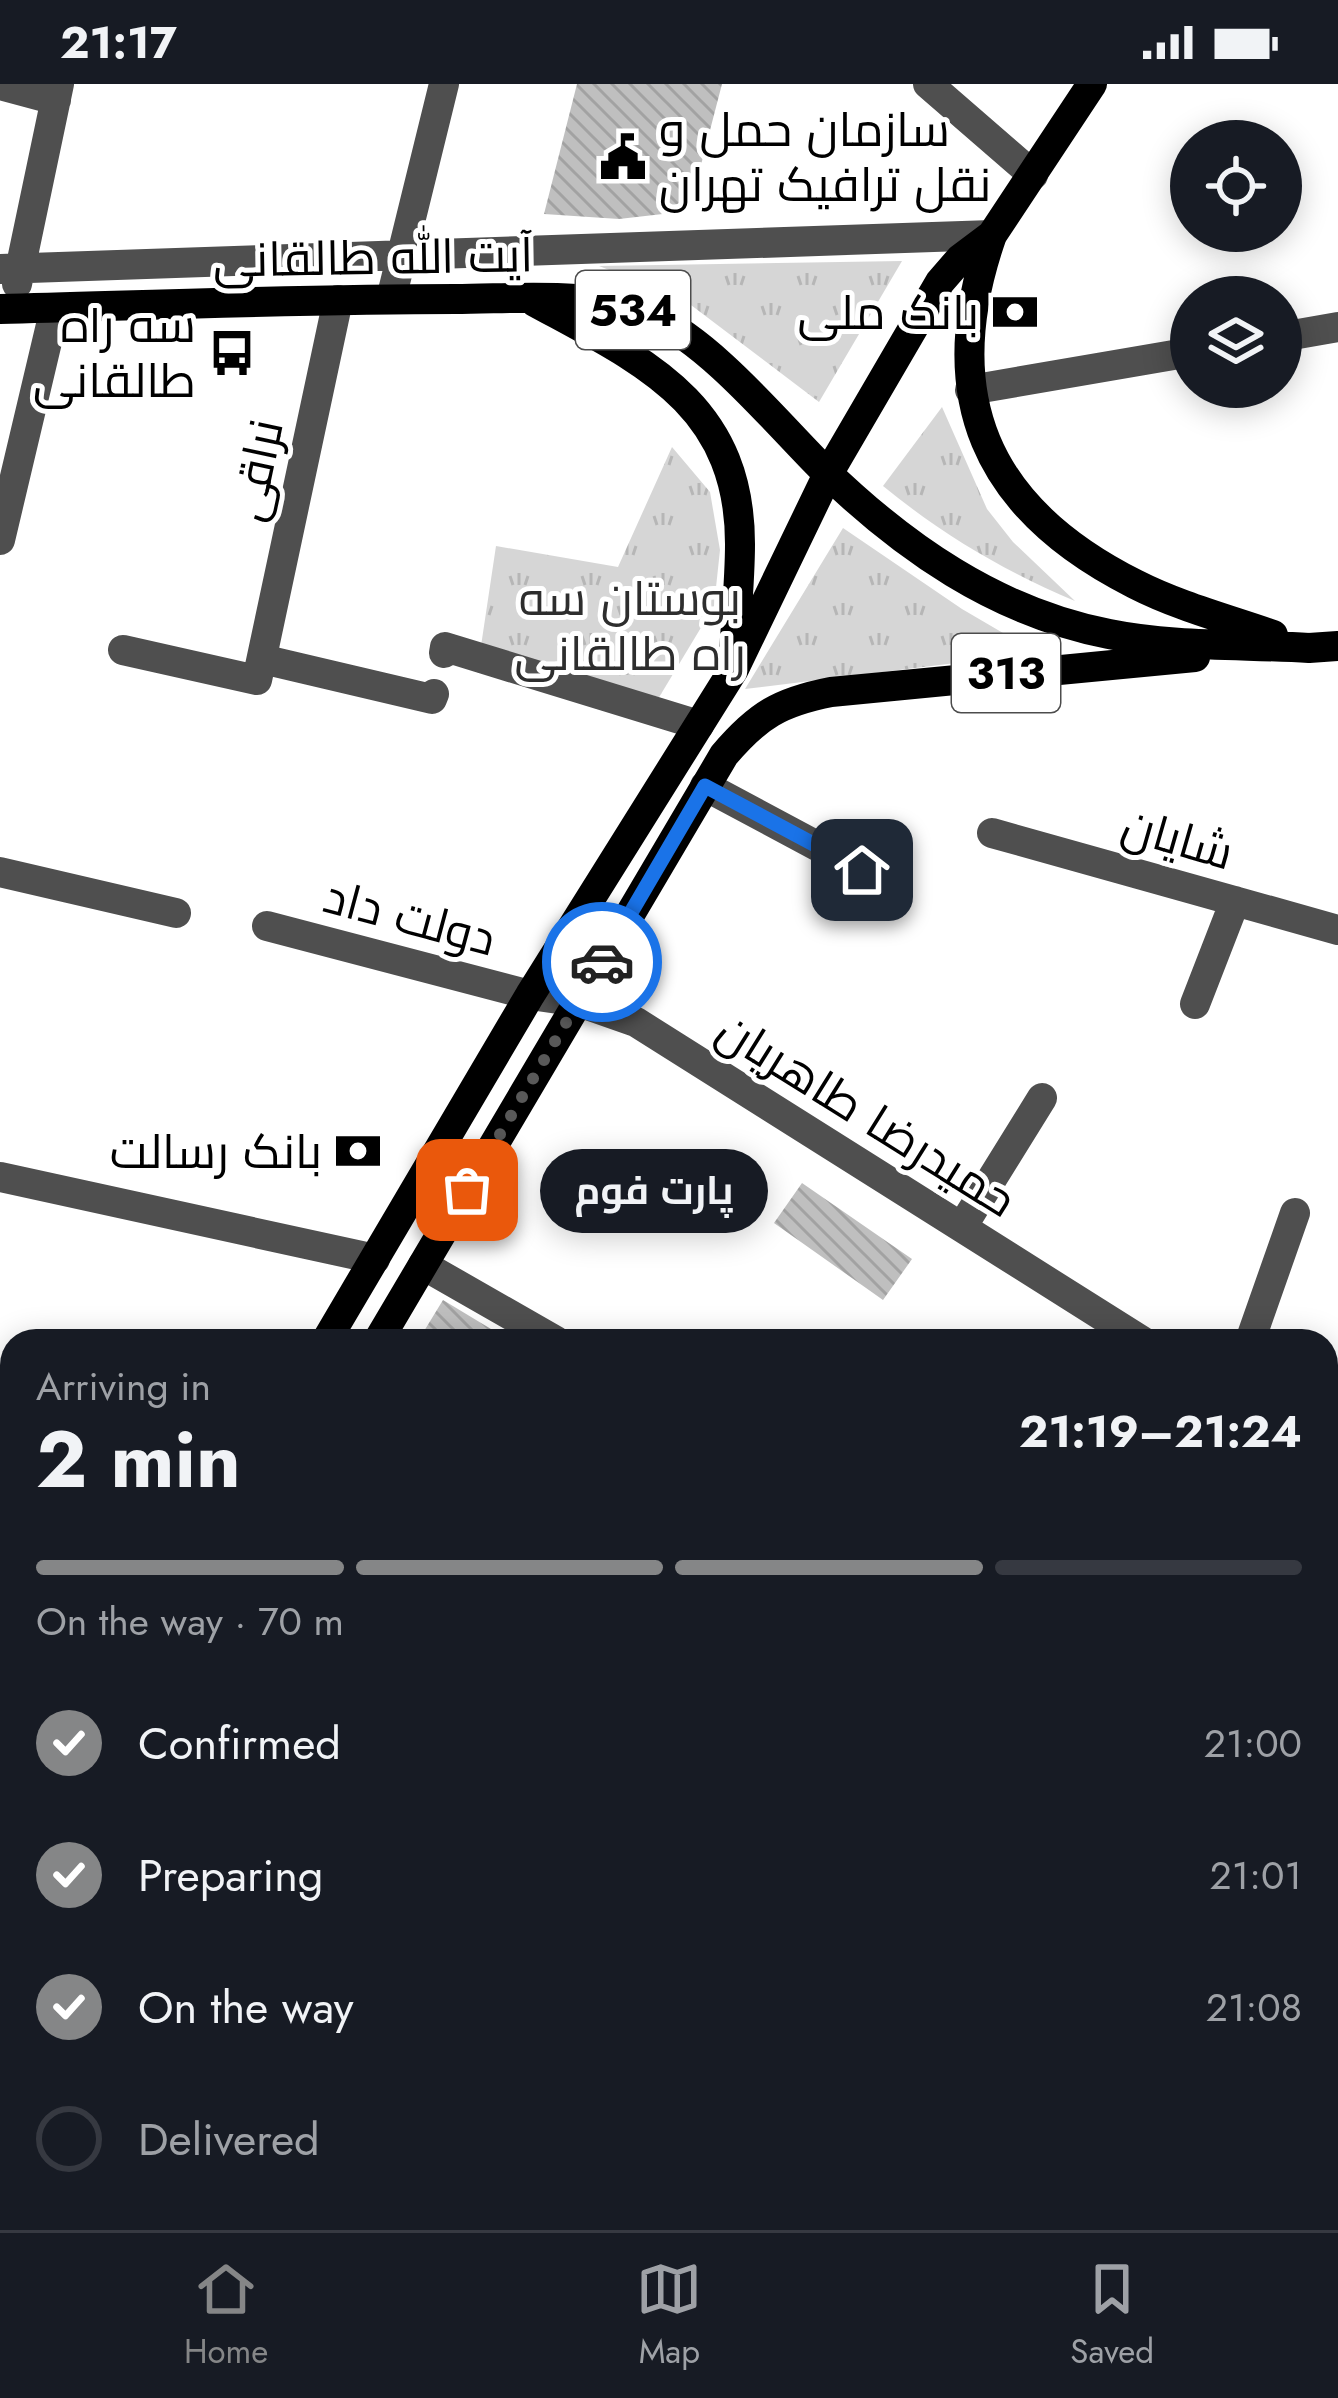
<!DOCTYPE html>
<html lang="en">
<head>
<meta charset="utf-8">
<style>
	body { margin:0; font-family:Jost,Cairo,sans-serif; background:#20242c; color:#f1f3f6; height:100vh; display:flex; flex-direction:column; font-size:45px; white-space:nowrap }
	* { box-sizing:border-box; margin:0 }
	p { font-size:39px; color:#9ea1a6 }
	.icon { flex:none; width:66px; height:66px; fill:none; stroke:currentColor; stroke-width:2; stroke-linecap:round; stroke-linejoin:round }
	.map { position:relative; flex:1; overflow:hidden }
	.drawer { position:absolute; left:0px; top:1245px; width:1338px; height:903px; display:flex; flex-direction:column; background:#171b24; border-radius:36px 36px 0 0; box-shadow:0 6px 30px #0003 }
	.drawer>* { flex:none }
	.tools { position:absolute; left:1170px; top:36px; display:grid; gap:24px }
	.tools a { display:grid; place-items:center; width:132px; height:132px; border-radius:50%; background:#171b24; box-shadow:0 6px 30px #0003; font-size:60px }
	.pin { position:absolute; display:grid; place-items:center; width:102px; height:102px; color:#fff; margin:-51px; border-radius:24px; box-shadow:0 6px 18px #0006 }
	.courier { position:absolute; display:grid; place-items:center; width:120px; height:120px; margin:-60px; border:9px solid #1a73e8; border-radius:50%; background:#fff; color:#222; box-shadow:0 3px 15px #0007 }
	.bubble { position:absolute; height:84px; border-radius:42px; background:#171b24; box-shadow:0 6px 30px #0003; font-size:39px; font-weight:700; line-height:84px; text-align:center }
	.summary em { font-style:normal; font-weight:700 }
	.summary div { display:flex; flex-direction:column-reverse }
	.summary { display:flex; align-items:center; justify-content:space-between; height:204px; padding:0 36px }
	h1 { font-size:78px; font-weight:700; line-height:90px }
	.bar { display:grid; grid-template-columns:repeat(4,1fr); gap:18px 12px; align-content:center; height:144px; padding:0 36px }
	.bar i { height:15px; border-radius:9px; background:#363941 }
	.bar .on { background:#858687 }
	.bar p { grid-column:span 4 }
	ol { padding:0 36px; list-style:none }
	li { display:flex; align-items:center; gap:36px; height:132px }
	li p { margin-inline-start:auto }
	li .icon { padding:12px; border-radius:50%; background:#858687; color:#fff; stroke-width:4 }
	li:last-child { color:#9ea1a6 }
	li i { width:66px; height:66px; border:6px solid #363941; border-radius:50% }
	.status { display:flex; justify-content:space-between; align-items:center; height:84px; padding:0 60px; background:#171b24; direction:ltr }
	.status svg { height:33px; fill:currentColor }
	.menu { display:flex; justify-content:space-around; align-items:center; height:168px; border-top:3px solid #363941; background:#171b24; font-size:33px; color:#9ea1a6 }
	.menu a { display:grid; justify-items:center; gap:6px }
	.menu .on { color:#858687 }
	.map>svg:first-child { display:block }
</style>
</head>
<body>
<div class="status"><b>21:17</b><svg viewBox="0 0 49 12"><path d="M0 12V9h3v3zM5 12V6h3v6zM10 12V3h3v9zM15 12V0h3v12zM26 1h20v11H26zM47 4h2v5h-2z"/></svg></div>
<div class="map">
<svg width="1338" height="2146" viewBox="0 0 1338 2146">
	<defs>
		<pattern id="grass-tufts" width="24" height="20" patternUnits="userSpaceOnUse" patternTransform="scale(3)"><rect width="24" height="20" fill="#d6d6d6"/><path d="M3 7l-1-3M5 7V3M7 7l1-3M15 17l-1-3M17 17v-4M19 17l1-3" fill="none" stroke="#b6b6b6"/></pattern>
		<pattern id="building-back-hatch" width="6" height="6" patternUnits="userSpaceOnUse" patternTransform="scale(3)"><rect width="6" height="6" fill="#bfbfbf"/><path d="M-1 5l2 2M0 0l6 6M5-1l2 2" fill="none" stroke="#a2a2a2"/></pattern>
	</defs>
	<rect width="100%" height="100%" fill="#fff"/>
	<path fill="url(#grass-tufts)" d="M902,177L819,318L683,215L599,182Z
		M942,323L987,425L1013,458L1075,517C1004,487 943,451 883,402Z
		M672,363L710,408L720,466L714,522L658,615L481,562L496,462L618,483Z
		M843,444L962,525L1037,569L745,605Z"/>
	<path fill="url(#building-back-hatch)" d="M577,0H722L689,127L619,135L544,130Z
		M802,1099L912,1175L883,1216L774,1139Z
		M443,1216L511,1257H418Z
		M1338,1583V1631L1326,1623V1603Z
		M779,2136H840L857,2146H773Z"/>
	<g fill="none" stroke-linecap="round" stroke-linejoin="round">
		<path stroke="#4f4f4f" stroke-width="30" d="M928,0L1033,91
			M0,1L56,16
			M0,185L992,151
			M17,200L59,0
			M391,215L444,0
			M1281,253L1338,243
			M970,306L1191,268
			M0,456L55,224
			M123,566L257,596L338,216
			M444,569L445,563L699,641
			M262,575L432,615L434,610
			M705,702L862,786
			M992,749L1338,846
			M0,788L176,829
			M267,842L530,911L579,918L636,938L1142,1257
			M1195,920L1235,817
			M0,1093L375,1175
			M962,1143L1042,1014
			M423,1181L556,1257
			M1250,1257L1295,1129
			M1326,1373L1338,1380
			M1326,1560L1338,1539
			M754,2146L760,2136
			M1053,2146L1059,2136"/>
		<path stroke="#000" stroke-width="30" d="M992,151C936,311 984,424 1135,500C1178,522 1227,535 1273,551
			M535,218C643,277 740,319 740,460C740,496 736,534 734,570
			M0,225C152,221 303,215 455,215C518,215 594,206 653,233C712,260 775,337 822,384C903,463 996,528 1109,550C1173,563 1243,560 1309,564L1338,562
			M326,1257L530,911L734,585L828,390L940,198L960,175L992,151L1092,0
			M378,1257L724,671C758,631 780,618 831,608L1195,573
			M0,1610L12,1613
			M0,1811L12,1791
			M0,1896L12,1876
			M909,2136L925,2146"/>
	</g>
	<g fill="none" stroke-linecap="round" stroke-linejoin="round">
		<path stroke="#595959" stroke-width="12" stroke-dasharray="0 21.6" d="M467,1106L602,878"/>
		<path stroke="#1a73e8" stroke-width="15" d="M602,878L705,702L862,786"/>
	</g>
	<defs>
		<symbol id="civic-bare" viewBox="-9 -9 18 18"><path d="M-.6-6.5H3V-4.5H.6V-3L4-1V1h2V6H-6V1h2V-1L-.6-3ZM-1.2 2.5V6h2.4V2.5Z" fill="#000" stroke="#fff" stroke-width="2.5" paint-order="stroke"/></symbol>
		<symbol id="bank-bare" viewBox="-9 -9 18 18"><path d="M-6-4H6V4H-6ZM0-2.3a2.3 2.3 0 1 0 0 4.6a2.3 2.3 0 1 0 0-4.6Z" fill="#000" stroke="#fff" stroke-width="2.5" paint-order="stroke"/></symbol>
		<symbol id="bus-bare" viewBox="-9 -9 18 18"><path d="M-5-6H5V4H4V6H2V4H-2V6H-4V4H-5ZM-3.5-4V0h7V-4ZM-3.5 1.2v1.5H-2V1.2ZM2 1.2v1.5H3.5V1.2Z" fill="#000" stroke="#fff" stroke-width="2.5" paint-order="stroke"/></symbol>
	</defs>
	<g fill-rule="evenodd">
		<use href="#civic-bare" x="590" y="40" width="66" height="66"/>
		<use href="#bank-bare" x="982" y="195" width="66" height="66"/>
		<use href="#bus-bare" x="199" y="236" width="66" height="66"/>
		<use href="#bank-bare" x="325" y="1034" width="66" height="66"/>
	</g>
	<g text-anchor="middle" stroke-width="10" stroke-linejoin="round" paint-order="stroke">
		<g fill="#fff" stroke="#4c4c4c" stroke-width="3">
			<rect x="576" y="187" width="114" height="78" rx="9"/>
			<rect x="952" y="550" width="108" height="78" rx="9"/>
		</g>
		<g font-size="45" font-weight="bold" fill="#000">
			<text x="633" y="242">534</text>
			<text x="1006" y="605">313</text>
		</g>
		<g font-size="48" fill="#000" stroke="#fff" text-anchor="end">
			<text x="659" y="62" text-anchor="start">سازمان حمل و<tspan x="659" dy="55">نقل ترافیک تهران</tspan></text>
			<text x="979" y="245">بانک ملی</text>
			<text x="196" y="258">سه راه<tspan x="196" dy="55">طالقانی</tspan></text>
			<text x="322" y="1084">بانک رسالت</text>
		</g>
		<g font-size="48" fill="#000" stroke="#fff">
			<text transform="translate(373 173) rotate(-1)" y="17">آیت الله طالقانی</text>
			<text transform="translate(256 386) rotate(-78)" y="17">نراقی</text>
			<text transform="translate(1178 754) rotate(16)" y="17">شایان</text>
			<text transform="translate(410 833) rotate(15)" y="17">دولت داد</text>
			<text transform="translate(867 1030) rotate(32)" y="17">حمیدرضا طاهریان</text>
		</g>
		<g font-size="48" fill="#2d2d2d" stroke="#fff">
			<text x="630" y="531">بوستان سه<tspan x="630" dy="55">راه طالقانی</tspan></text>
		</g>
	</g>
</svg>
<div class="tools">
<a><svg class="icon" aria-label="locate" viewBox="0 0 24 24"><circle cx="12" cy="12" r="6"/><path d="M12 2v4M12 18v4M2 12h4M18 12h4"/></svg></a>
<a><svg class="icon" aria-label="layers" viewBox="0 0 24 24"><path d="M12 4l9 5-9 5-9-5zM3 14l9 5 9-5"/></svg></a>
</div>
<div class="pin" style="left:467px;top:1106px;background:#ea580c"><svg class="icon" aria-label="bag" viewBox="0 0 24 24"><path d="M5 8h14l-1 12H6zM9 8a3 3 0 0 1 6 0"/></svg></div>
<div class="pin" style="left:862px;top:786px;background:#1f2937"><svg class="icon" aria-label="home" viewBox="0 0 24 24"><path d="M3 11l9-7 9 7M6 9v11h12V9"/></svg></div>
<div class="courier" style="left:602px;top:878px"><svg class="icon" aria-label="car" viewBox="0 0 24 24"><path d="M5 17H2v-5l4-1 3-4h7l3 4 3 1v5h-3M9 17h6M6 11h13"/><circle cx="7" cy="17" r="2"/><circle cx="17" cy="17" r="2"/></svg></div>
<div class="bubble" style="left:540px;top:1065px;width:228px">پارت فوم</div>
<section class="drawer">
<div class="summary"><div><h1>2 min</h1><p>Arriving in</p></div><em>21:19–21:24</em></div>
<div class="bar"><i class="on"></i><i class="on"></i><i class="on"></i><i></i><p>On the way · 70 m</p></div>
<ol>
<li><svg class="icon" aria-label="check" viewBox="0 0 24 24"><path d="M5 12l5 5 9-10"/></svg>Confirmed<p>21:00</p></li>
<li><svg class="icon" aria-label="check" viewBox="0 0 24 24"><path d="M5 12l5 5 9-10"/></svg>Preparing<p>21:01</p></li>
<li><svg class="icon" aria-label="check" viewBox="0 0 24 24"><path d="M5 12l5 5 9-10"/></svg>On the way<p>21:08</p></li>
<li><i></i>Delivered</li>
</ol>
</section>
</div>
<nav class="menu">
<a class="on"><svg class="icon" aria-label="home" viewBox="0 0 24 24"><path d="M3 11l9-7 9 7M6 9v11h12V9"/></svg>Home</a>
<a><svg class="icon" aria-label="map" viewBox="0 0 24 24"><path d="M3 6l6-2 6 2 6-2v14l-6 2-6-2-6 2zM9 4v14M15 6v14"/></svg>Map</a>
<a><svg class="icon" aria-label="saved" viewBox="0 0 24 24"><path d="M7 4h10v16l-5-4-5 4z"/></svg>Saved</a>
</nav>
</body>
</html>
